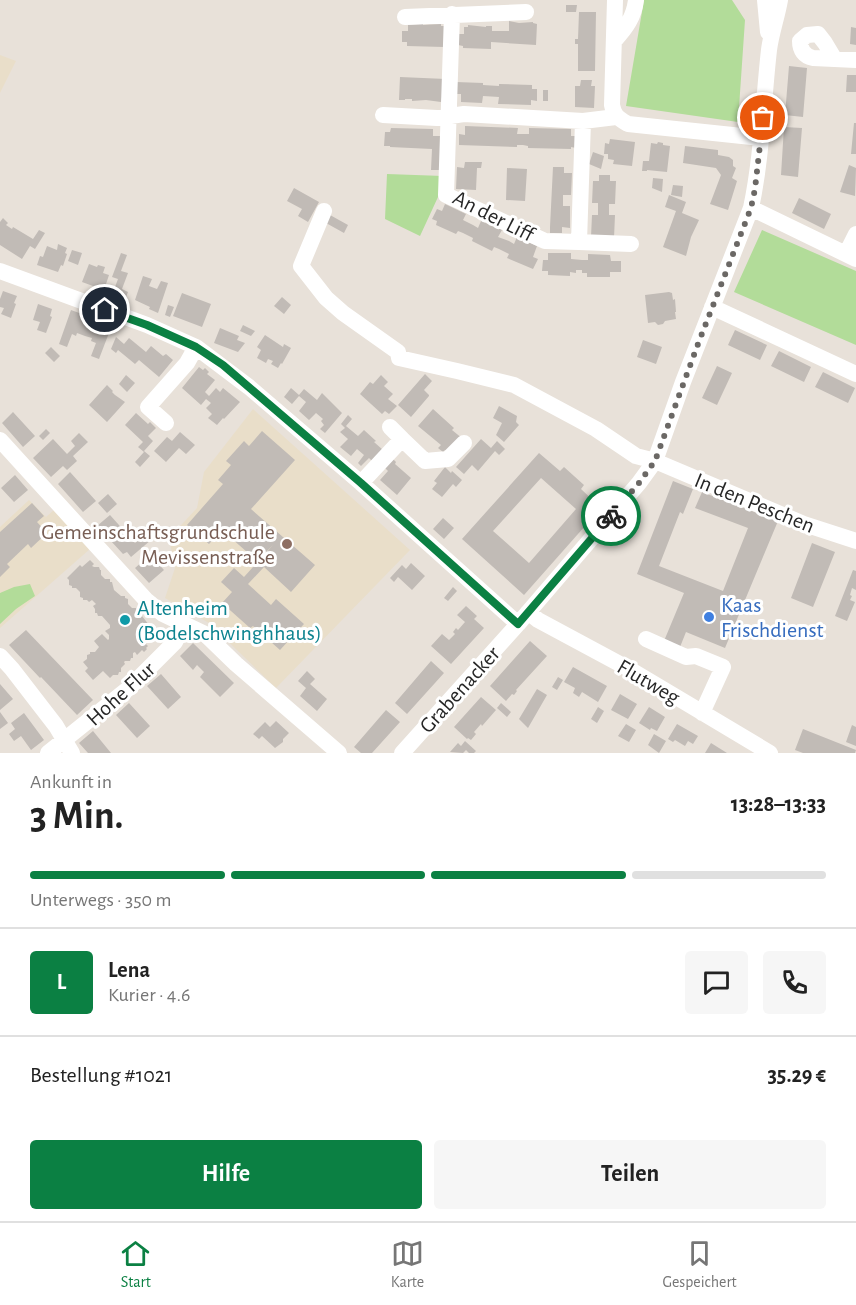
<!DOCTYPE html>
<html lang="de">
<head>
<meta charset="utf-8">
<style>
	body { margin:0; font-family:"Alegreya Sans",sans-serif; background:#f6f6f6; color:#222; height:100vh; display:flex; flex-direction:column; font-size:22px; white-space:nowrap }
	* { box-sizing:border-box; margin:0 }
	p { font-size:20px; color:#767676 }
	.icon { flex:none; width:33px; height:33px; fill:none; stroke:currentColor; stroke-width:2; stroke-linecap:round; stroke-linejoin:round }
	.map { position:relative; height:753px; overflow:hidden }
	.sheet { display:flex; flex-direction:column; background:#fff; flex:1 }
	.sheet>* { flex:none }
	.pin { position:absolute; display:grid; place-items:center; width:51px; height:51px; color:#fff; margin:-26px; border:3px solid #fff; border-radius:50%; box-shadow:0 2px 6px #0007 }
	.courier { position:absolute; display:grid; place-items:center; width:60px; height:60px; margin:-30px; border:4px solid #0b8043; border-radius:50%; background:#fff; color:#222; box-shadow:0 2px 8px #0007 }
	.head em { font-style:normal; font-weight:600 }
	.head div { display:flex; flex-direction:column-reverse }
	.head { display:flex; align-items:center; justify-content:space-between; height:102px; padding:0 30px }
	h1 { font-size:39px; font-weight:600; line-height:45px }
	.bar { display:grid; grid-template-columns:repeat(4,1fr); gap:9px 6px; align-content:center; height:72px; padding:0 30px }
	.bar i { height:8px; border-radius:4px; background:#e0e0e0 }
	.bar .current { background:#0b8043 }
	.bar p { grid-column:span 4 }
	.line { display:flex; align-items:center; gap:15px; padding:0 30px; border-top:2px solid #e0e0e0 }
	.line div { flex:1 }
	.round { display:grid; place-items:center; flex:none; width:63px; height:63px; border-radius:6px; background:#f6f6f6 }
	.primary-button { display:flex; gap:12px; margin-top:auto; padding:12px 30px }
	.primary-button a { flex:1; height:69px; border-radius:6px; background:#0b8043; color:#fff; font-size:24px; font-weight:600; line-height:69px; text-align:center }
	.primary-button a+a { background:#f6f6f6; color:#222 }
	.tabs { display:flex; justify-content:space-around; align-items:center; height:84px; border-top:2px solid #e0e0e0; background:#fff; font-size:16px; color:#767676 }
	.tabs a { display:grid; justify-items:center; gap:3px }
	.tabs .current { color:#0b8043 }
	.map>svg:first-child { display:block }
</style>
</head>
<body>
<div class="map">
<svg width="856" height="753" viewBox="0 0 856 753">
	<rect width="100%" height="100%" fill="#e8e1d9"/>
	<path fill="#e9dec9" d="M0,55L16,61L0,93Z
		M253,409L410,550L276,688L209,623L165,598L175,568L169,538L197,508L204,472Z
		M29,500L46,517L55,509L90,549L0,628V527Z"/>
	<path fill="#b2dc99" d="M644,0H732L745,20L738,122L626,106Z
		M387,174L443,176L438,197L420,236L385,219Z
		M762,230L856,271V345L734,292Z
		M30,584L35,596L16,609L0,624V593L14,587Z"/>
	<path fill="#c1bbb6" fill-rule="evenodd" d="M566,5H577L576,12H566Z
		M579,12H596L595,71H578V44H575V39H578Z
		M509,21L519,23L533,22V23L537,24L536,45L491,42V49L463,48V46L458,45V34H464V27H468V25L486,27V26H492V31H509Z
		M423,24V25L441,24V26H445L444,47L407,46V42H402V31H408V25Z
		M851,27L856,28V45L850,44Z
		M789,66L807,68L803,117L785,115Z
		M847,75H856V92H846Z
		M400,77L446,79L441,102L426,100L412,101V99H405V100H399Z
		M581,80H592L591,86H595L594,108L575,107V86H580Z
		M456,82L483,83V85L499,86V84L532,85V89H537V101L531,100V105L498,104L499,97L483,96L482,103L461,102V94H456Z
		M543,90H548V101H543Z
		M854,123H856V154H851Z
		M465,126L518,128L517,134H529V128L571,129V136H577L576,148L571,147V149L528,148V146L523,145H517V147L459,145V134L465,135Z
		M784,127L802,128L798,177L781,175Z
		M391,128L433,129V136H444L442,170H431L432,149L390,147V146H384L385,132H390Z
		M610,139L635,142L632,166L613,164L614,160L608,159V154H604L605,143L609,144Z
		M658,142L663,143V145L670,146L667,172L647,170V171H642L643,161H649L651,143L657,144Z
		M685,146L718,150V155L729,157L733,160V166L736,168L732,178L737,181L728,210L710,204L721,175L716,168L683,163Z
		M593,152L604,156L601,169L589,164Z
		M465,162H482L481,168H477L476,190L456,189L457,167L464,168Z
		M849,165L856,168L855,196L840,192Z
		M553,167H564V173H572L571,195H563V206H570V228L562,227V233H550V227Z
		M507,168L527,169L525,201L506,200Z
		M599,175H610V181H616L615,204H609V215H615L614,238L591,237L592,215H598V203H592L593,181H599Z
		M653,178L663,179L662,192L652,188Z
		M673,185L683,186L682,197L671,195Z
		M294,188L319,202L308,222L298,216L302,209L287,201Z
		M669,195L686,202L682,213L699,220L691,237L686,256L663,247L676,211L665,207Z
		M799,198L831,214L824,229L792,213Z
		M445,204L466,214L463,220L473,225L478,228L481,221L502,230L498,237L509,241L514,244L517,237L537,246L533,257L538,259L533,269L507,258L509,254L499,249L494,247L492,251L472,241L473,238L463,233L458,231L456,234L436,225L437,221L432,219L437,209L442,211Z
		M330,215L348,225L344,233L326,223Z
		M3,218L8,223L6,225L12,229L13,227L33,239L39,230L45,233L35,249L30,246L22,259L0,245V222Z
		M58,244L67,248L65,253L67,254L63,266L61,265L58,272L37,265L40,256L43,257L47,246L57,250Z
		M72,250L82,253L78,265L68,261Z
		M121,253L127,255L121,271L128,273L122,289L128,292L122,307L109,303L118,279L112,277Z
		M548,253H571V259L582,260H588V254L610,255L611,261H621V272H610V277H587V273H582V270H576V273L570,272V276L548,275V271H542L543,260H548Z
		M89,264L97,267L98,265L105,267L103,273L109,275L104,290L82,282Z
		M143,276L152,279L149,286L157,289L161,281L168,283L158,313L149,309L150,307L135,300Z
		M3,291L17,296L14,303L16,304L11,318L1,314L4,308L0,307V299Z
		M669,292L672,293L673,300L675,299L676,312H675L676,319L665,321L663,324L658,325L655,322L648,323L645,295Z
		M182,293L211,304L202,327L173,316Z
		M282,297L291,305L284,314L274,306Z
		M38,304L52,309L50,316L52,317L46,333L37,330L40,322L33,320Z
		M168,305L174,307L170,317L165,315Z
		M71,310L112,325L99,359L91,356L96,343L91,341L92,338L85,336L77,333L76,336L72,334L67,347L59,344Z
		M243,325L255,331L251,336L240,331Z
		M220,328L239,336L237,340L245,343L238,352L214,343Z
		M735,330L767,345L760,360L728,345Z
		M265,335L283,347L284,344L291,348L282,364L281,363L278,368L271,364L273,361L268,359L266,363L257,358L261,350L257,347Z
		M116,337L124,344L129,338L146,352L151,346L163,356L166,354L173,360L159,377L139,360L135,364L118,350L116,353L111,349Z
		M643,340L662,347L656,364L637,357Z
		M51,347L60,356L54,362L45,353Z
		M779,351L811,367L804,382L771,366Z
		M717,366L732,373L717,405L702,398Z
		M199,367L203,370L205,368L209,372L207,374L215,380L205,392L209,396L216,388L220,392L223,388L240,402L224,419L223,418L217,425L208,418L212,414L206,408L211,403L206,399L201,405L182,388Z
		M823,372L855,388L848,403L815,387Z
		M425,374L432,381L424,390L429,395V396L411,417L398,405Z
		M126,375L135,383L127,392L119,384Z
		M381,375L388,382L384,386L393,394L388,399L397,406L389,414L385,411L382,414L360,394L370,382L373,384Z
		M107,385L113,391L112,392L115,395L125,402L107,422L89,405Z
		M291,388L299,395L304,389L317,400L322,393L342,413L325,433L320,429L324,425L321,421L323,419L316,413L309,420L299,411L306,402L299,396L292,404L284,397Z
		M499,406L517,416L516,422L519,425L504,442L496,435L502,423L493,418Z
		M433,409L454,428L452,430L463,439L450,454L445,450L443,452L438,448L441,445L418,426Z
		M13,412L35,436L23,447L2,423Z
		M136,413L148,424L150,422L156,428L148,436L153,441L144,451L150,456L140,467L135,462L144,452L138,447L143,442L125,425Z
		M348,415L352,419L346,426L358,436L364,430L376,441L374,442L383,450L373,462L369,458L361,466L358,463L364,455L357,449L351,456L340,447L348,439L340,432L345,428L341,424Z
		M46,429L50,433L43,440L39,436Z
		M262,431L295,460L251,509L315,565L291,592L264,567L248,584L271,605L276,599L304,624L280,650L253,626L250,628L222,603L232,592L221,582L234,568L244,577L273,545L257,561L222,530L209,544L187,525L223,484L218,480L231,465L226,461L244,441L249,446Z
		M180,432L195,445L186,454L179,448L166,462L154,451L167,437L172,441Z
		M79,433L88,442L73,456L77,461L67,470L63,466L51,477L33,458L53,439L67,454L75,446L71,441Z
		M481,439L491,448L497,441L505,449L499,455L495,451L478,471L472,465L464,474L456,467Z
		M539,453L560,471L564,467L584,485L581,489L601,508L524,595L462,539ZM541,478L576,509L529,563L493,531Z
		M392,458L396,462L395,464L411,478L397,495L380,480L388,471L384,467Z
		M445,467L451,473L452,471L462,480L456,487L453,484L442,497L432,489L437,483L434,481Z
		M70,472L96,501L83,512L58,484Z
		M15,475L28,490L14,502L1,488Z
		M673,481L693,489L683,514L680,512L659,566L723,591L748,528L695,508L702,492L778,521L725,648L686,632L680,647L664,641L684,593L637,574Z
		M108,494L117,504L107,513L98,503Z
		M32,503L44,516L37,522L47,533L31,548L28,544L7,564L10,567L0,577V532Z
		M110,515L135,543L145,533L151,540L131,557L127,552L123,554L97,526Z
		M443,518L454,528L444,539L433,529Z
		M812,543L835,552L813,607L791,598Z
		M150,555L164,570L149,583L135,568Z
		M90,560L94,564L92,566L94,567H99L100,570H101V575L105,579H110V582H112L114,590L121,596H125V598L128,599V604L132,608H136L137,611H139V616L140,618L142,616L153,630L150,633L153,637L145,643L148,646L146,648L147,649L144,652L142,650L137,655L135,652L133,653V658H131L130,661H125L124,662L125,664L121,668V672H119L118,675H113L110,678L103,671L93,680L85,671L88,668L83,662L87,659V655L90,654V652H95L99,647L94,641L102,634L108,640L109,639V635L105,631L110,628V625L102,616H98L97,613H95V609L93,606L96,604L92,600L89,602L87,600H83V598L80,597V592L76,588H72V586L69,585V580L67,578L80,565L82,567Z
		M411,563L425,576L412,590L398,577L394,582L390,578L402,565L406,569Z
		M853,570L856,571V590L852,588L850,595L852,596L850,600L855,602L847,621L835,616Z
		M453,587L457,591L448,601L444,598Z
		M466,606L477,616L474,619L484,628L451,664L431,646L442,634L449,640L455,634L453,632L456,628L458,630L465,622L457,615Z
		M26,630L93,700L77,715L41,677L40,678L9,645Z
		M530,641L547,656L516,690L517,691L514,695L512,694L506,701L490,686Z
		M193,643L234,683L220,697L200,677L204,672L197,665L193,670L180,656Z
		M431,661L444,673L407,714L395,703Z
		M573,667L607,686L598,702L582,692L579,697L573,693L575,688L564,682Z
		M307,671L315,679L310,684L327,699L317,711L300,696L306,688L298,681Z
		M161,674L181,697L168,709L147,686Z
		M558,677L563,680L557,690L552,687Z
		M0,684L13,699L0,710Z
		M537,689L547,695L528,728L519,719Z
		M620,694L637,704L628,719L611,710Z
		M481,697L496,710L482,726L481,724L474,732L476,734L471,740L468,738L467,739L454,727Z
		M129,703L150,726L137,738L116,715Z
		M501,703L511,712L507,717L497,708Z
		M598,707L604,711L597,723L591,719Z
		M649,707L665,717L657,731L651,728L650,730L639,723Z
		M386,710L400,722L372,753H361L354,747Z
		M0,712L8,723L0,729Z
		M24,713L44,740L31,750L21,736L14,741L9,734L15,729L11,723Z
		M276,721L289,733L283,739V742L275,748L262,736L259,739L253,734L265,722L270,727Z
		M626,724L636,730L629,742L618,736Z
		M677,724L698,736L693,744L688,741L685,746L675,740L673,742L668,739Z
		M852,725L856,727V746L846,742Z
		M803,729L856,750L855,753H803L795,750Z
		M93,731L111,753H88L79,743Z
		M654,734L666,741L659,753L648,745Z
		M465,741L476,751L474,753H469L466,750L463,753L450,752L458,743L461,746Z
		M711,743L727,753H705Z"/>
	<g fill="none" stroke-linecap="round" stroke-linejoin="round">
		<path stroke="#fff" stroke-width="16" d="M615,0L612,105C614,116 618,118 628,124L761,138
			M765,0L768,32
			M452,14L446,195L545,241L579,242L583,121
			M405,17L526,12
			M615,40C626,28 634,17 636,0
			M834,58L825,43L818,34L807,35L800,41C800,50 804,56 813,58L856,60
			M383,115L437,118L464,114L583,121L616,117
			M751,208L856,259
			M324,211L301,266L326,298L343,313L398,352L399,358L457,371L514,385L596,429L636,456L655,461L804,524L856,541
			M579,242L631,244
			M846,254L856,234
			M0,271L147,325L196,347L249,387L361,483L518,624
			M712,307L856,374
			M166,423L148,407L187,363L196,347
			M390,427L402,439
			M0,440L146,600L163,614L205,634L236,664L339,753
			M361,483L402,439L425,461L448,459L464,443
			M528,612L538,620L631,670L770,753
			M646,639L686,657L696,656L723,667L702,713
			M0,656L12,669L56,726L72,753
			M48,753L129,688L175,642L184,625
			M402,753L518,624L639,483L655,461L683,382L751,208C762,157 763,103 769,50C771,34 777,17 780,0"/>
	</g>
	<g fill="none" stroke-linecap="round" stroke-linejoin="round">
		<path stroke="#6b6865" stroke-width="6" stroke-dasharray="0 10.8" d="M611,516L639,483L655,461L698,344L751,208L755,189L763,118"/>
		<path stroke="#0b8043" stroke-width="8" d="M105,310L147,325L196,347L223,365L361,483L518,624L611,516"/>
	</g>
	<circle fill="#8d6e63" stroke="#fff" stroke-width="2" cx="287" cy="544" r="6"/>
	<circle fill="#3f7fe0" stroke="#fff" stroke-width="2" cx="709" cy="617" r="6"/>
	<circle fill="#0f9aa8" stroke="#fff" stroke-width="2" cx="125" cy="620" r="6"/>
	<g text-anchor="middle" stroke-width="6" stroke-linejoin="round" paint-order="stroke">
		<g font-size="22" fill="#272727" stroke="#fff">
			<text transform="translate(494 215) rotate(27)" y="8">An der Liff</text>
			<text transform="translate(755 502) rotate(22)" y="8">In den Peschen</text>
			<text transform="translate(649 681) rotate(30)" y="8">Flutweg</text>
			<text transform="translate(459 689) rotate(-48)" y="8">Grabenacker</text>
			<text transform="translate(120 693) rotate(-42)" y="8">Hohe Flur</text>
		</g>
		<g font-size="22" fill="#785e54" stroke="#fff" text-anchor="end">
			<text x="275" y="539">Gemeinschaftsgrundschule<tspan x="275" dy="25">Mevissenstraße</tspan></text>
		</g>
		<g font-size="22" fill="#366cbe" stroke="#fff" text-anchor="start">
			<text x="721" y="612">Kaas<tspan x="721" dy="25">Frischdienst</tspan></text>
		</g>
		<g font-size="22" fill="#0d838f" stroke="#fff" text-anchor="start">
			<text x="137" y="615">Altenheim<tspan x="137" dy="25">(Bodelschwinghhaus)</tspan></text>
		</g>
	</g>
</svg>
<div class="pin" style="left:763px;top:118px;background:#ea580c"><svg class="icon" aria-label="bag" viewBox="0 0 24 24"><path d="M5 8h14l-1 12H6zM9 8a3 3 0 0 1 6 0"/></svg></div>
<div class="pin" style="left:105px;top:310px;background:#1f2937"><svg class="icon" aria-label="home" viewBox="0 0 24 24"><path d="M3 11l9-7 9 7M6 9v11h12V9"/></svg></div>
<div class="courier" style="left:611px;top:516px"><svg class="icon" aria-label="bike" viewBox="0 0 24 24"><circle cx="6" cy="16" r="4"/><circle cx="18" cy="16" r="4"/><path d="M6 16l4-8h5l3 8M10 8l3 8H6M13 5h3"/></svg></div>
</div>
<section class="sheet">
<div class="head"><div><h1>3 Min.</h1><p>Ankunft in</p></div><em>13:28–13:33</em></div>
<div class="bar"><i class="current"></i><i class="current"></i><i class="current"></i><i></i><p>Unterwegs · 350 m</p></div>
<div class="line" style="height:108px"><b class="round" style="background:#0b8043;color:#fff">L</b><div><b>Lena</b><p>Kurier · 4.6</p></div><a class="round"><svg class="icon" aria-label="chat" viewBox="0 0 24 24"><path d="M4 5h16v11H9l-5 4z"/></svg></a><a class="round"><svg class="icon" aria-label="phone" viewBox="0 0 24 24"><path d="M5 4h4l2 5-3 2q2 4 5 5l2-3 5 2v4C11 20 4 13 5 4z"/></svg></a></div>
<div class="line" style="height:78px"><div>Bestellung #1021</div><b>35.29 €</b></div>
<div class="primary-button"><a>Hilfe</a><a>Teilen</a></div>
</section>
<nav class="tabs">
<a class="current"><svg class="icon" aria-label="home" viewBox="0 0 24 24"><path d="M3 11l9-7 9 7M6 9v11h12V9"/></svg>Start</a>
<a><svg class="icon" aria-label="map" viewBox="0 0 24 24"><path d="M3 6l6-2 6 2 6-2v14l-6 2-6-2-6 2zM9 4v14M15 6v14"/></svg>Karte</a>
<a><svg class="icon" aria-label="saved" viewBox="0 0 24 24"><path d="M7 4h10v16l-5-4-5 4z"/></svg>Gespeichert</a>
</nav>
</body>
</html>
